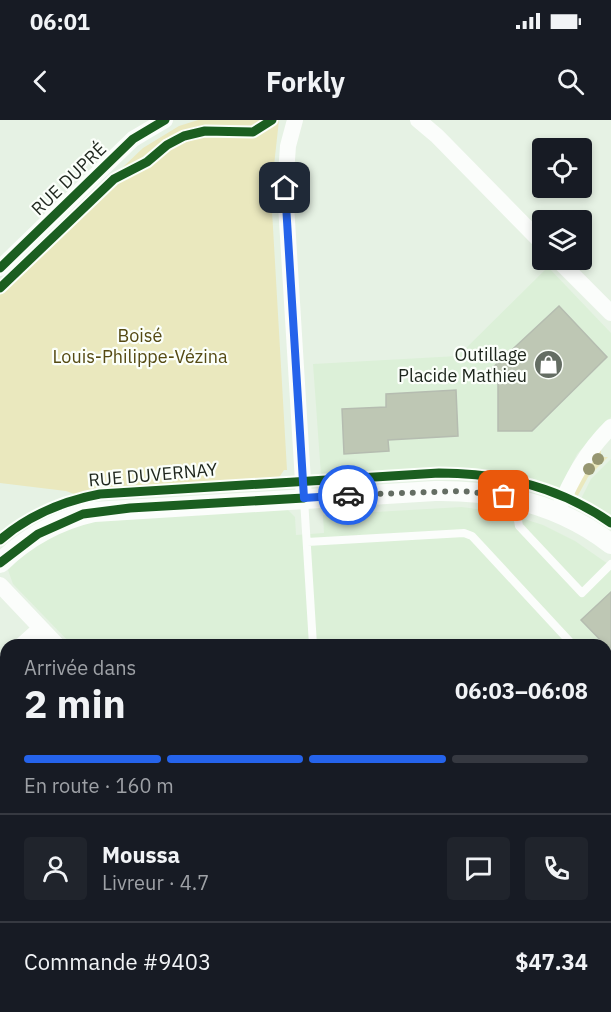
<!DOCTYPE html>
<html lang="fr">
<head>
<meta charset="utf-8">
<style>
	body { margin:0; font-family:"IBM Plex Sans",sans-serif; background:#20242c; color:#f1f3f6; height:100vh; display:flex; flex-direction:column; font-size:22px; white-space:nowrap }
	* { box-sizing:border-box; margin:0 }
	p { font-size:20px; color:#9ea1a6 }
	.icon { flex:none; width:33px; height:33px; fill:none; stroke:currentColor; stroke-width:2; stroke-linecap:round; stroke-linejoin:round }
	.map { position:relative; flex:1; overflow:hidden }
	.sheet { position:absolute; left:0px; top:519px; width:612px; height:374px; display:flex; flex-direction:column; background:#171b24; border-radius:18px 18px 0 0; box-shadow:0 3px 9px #0003 }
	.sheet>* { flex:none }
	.fabs { position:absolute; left:532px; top:18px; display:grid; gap:12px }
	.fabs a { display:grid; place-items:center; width:60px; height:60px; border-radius:6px; background:#171b24; box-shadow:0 3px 9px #0003; font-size:30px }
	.pin { position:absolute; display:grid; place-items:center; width:51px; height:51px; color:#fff; margin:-26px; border-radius:12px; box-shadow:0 3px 9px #0006 }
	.courier { position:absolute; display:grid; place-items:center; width:60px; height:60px; margin:-30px; border:4px solid #2563eb; border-radius:50%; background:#fff; color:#222; box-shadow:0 2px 8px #0007 }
	.summary em { font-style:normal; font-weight:700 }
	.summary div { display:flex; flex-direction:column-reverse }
	.summary { display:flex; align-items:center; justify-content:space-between; height:102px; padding:0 24px }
	h1 { font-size:39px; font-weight:700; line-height:45px }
	.bar { display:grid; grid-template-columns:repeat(4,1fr); gap:9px 6px; align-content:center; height:72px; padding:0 24px }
	.bar i { height:8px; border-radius:4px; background:#363941 }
	.bar .active { background:#2563eb }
	.bar p { grid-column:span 4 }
	.line { display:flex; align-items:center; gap:15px; padding:0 24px; border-top:2px solid #363941 }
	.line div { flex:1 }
	.round { display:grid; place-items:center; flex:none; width:63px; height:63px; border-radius:6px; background:#20242c }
	.status { display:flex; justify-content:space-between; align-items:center; height:42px; padding:0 30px; background:#171b24; direction:ltr }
	.status svg { height:16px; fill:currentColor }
	header { display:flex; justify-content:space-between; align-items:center; height:78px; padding:0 24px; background:#171b24; font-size:27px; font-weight:700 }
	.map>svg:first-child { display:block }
</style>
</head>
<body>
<div class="status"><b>06:01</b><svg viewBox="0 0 49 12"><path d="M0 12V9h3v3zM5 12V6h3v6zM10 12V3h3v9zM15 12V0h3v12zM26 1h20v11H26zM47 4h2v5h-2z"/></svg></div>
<header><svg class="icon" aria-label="back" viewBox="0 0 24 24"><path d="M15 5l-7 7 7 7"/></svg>Forkly<svg class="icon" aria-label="search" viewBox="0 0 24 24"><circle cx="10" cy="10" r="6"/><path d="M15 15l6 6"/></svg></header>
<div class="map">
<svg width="611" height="892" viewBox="0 0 611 892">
	<rect width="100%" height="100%" fill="#e6f2e4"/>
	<path fill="#dcf0d8" d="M548,147L611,213V297L577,334L559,370L518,357L477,351L321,355L313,244L458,236Z
		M611,339V399L580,381L591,359Z
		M462,387L506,393L543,405L575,421L611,446V892H247L253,886H606V525H72L13,464L8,450L31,428L62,411L90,402L287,389L295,397L296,415L324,413L323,395Z"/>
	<path fill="#eae8be" d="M198,0H279L271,73L287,350H284L278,359L111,368L77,375L66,371L0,363V164L143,28L179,6Z
		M601,329V337H608L588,357L576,379L574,369Z"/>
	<path fill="#bec7b4" stroke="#b5bcb0" stroke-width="1.5" d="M559,186L607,237L532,311H498V263L488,252Z
		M456,270L458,316L388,320L389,331L344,334L342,289L386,287V274Z
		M611,472V531L581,500Z
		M606,603L611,608V804L606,809Z
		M606,880L611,881V892H297L303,886H606Z"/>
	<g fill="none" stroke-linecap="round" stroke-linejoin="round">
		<path stroke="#fbfdfb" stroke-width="8" d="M304,379L313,525
			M520,380L517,395L519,406L582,473L611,444
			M307,422L464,413L472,416L573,525
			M606,563L611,569
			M276,892L282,886"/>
		<path stroke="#fbfdfb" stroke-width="16" d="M295,0L288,26L285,68L304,378
			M418,0L437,16L543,124
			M558,140L611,193
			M0,148L133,19L165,0
			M557,392C572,359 585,333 611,307
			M0,465L57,525
			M22,525L41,508
			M0,546L6,540
			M0,804L6,798
			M151,886L153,892
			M225,892L231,886"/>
		<path stroke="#fbfdfb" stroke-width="20" d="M0,443C26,418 58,400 94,392L435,371C499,370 559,384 611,424"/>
		<defs>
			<path id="cycleway" d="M0,148L133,19L165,0
				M0,168L114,59L147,42L167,25L184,16L205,11L253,12L272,0
				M0,420C29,395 63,381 100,374L439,353C501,353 560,367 611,403
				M0,443L38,414L83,394L130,388L304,378"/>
		</defs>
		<use href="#cycleway" stroke="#fbfffa" stroke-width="13"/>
		<use href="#cycleway" stroke="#1b5e20" stroke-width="9"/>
	</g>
	<g fill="#969671">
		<circle cx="598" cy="339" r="6"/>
		<circle cx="589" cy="349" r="6"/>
	</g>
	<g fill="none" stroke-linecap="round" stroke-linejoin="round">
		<path stroke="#646d63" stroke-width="6" stroke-dasharray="0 10.8" d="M348,375L462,371L504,376"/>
		<path stroke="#2563eb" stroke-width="8" d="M285,68L304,378L348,375"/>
	</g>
	<defs>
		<symbol id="shop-disc" viewBox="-11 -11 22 22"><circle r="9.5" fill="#646d63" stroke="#fbfffa"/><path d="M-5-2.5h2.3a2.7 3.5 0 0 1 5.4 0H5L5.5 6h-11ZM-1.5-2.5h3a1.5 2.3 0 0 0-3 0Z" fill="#fff"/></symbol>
	</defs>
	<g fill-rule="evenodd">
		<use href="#shop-disc" x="532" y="228" width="33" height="33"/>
	</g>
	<g text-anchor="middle" stroke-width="4.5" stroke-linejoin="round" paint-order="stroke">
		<g font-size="18" fill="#1e261d" stroke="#fbfffa">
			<text transform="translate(69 59) rotate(-44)" y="6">RUE DUPRÉ</text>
			<text transform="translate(153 355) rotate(-5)" y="6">RUE DUVERNAY</text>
		</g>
		<g font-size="18" fill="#554a13" stroke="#fbfffa">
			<text x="140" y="222">Boisé<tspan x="140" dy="21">Louis-Philippe-Vézina</tspan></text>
		</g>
		<g font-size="18" fill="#1e261d" stroke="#fbfffa" text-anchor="end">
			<text x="527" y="241">Outillage<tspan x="527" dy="21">Placide Mathieu</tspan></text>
		</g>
	</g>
</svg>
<div class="fabs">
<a><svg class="icon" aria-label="locate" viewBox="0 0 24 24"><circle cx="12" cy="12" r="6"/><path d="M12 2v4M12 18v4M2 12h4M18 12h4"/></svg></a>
<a><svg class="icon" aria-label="layers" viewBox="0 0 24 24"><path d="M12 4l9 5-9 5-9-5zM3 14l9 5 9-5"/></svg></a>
</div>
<div class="pin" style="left:504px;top:376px;background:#ea580c"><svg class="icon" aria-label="bag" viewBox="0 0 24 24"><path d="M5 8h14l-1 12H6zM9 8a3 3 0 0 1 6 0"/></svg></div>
<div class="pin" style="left:285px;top:68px;background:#1f2937"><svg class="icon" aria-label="home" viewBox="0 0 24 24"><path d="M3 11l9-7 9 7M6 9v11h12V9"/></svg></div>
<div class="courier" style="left:348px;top:375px"><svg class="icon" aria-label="car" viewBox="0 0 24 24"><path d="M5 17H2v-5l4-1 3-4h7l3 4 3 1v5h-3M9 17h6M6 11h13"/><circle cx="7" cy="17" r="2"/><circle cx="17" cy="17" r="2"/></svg></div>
<section class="sheet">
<div class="summary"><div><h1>2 min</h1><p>Arrivée dans</p></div><em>06:03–06:08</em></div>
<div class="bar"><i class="active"></i><i class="active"></i><i class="active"></i><i></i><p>En route · 160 m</p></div>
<div class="line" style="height:108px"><a class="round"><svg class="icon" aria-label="person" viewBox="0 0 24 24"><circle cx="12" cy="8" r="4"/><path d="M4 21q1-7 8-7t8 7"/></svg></a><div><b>Moussa</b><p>Livreur · 4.7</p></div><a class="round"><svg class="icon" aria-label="chat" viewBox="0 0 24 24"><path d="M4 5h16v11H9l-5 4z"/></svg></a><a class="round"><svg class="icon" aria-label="phone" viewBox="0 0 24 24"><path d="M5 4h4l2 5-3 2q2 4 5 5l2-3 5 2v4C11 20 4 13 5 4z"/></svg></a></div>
<div class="line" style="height:78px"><div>Commande #9403</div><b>$47.34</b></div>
</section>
</div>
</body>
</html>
